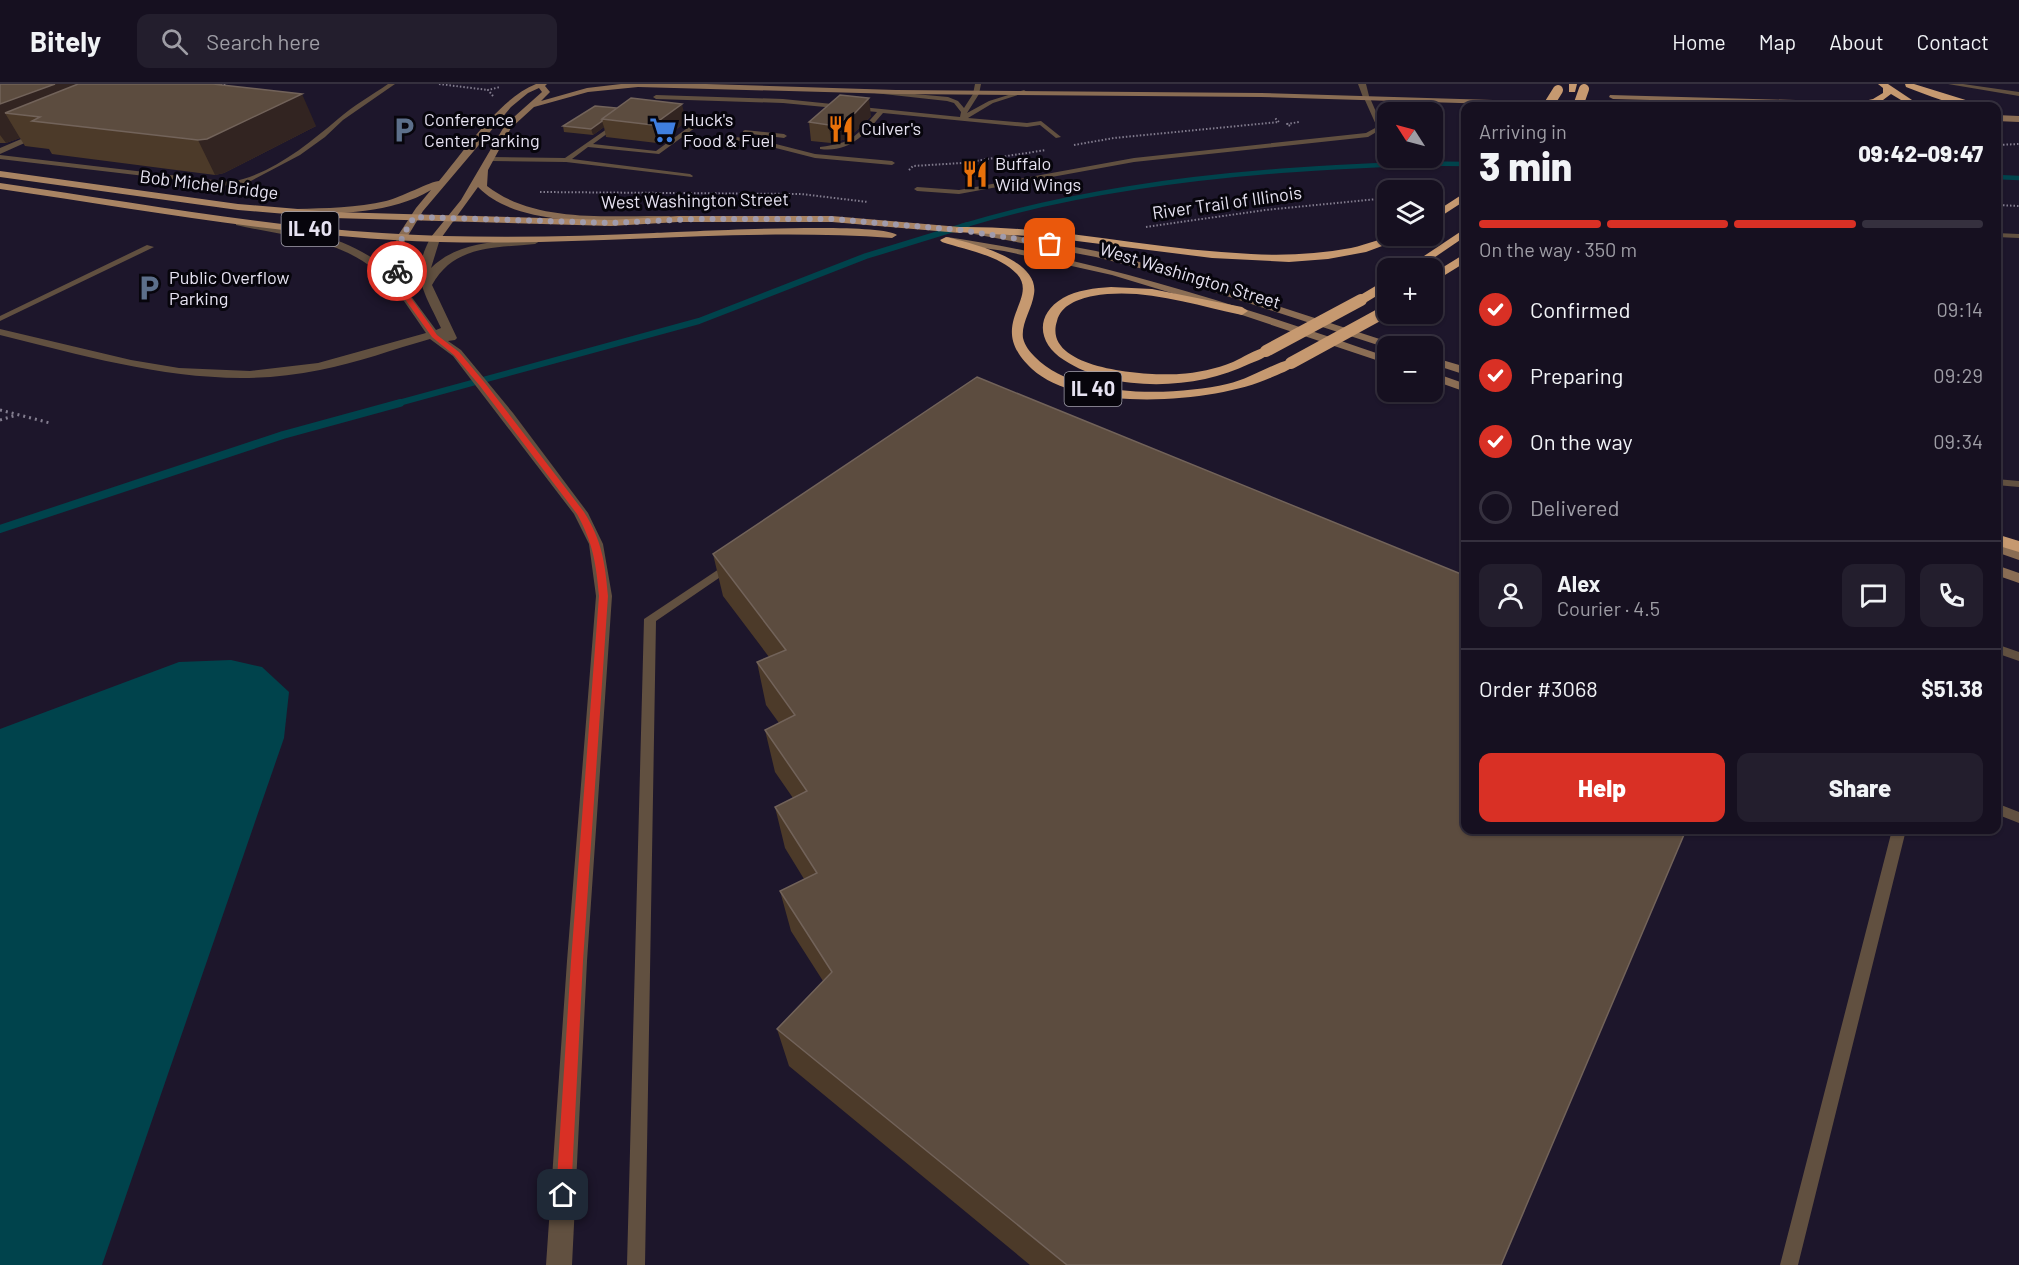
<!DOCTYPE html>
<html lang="en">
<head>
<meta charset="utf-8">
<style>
	body { margin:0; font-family:Barlow,sans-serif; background:#231e2d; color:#f1f3f6; height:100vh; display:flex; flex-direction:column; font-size:22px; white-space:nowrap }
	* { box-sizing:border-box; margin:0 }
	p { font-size:20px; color:#9e9da5 }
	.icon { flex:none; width:33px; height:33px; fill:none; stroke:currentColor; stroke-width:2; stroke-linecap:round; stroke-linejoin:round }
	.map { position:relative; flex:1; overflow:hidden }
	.details { position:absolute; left:1461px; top:18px; width:540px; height:732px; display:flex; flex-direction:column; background:#161020; border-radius:12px; box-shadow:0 2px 4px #0004,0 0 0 2px #35303e }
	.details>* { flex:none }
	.needle { width:39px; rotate:306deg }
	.fabs { position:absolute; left:1377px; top:18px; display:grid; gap:12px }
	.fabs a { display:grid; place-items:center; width:66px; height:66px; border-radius:12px; background:#161020; box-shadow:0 2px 4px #0004,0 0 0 2px #35303e; font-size:30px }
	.pin { position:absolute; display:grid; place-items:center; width:51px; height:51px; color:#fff; margin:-26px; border-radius:12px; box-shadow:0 3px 9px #0006 }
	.courier { position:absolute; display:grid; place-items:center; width:60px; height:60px; margin:-30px; border:4px solid #d93025; border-radius:50%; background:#fff; color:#222; box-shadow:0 2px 8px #0007 }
	.headline em { font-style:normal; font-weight:800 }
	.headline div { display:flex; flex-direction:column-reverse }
	.headline { display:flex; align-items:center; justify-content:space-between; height:102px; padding:0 18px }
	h1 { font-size:39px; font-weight:800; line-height:45px }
	.bar { display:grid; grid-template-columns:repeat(4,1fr); gap:9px 6px; align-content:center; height:72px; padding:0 18px }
	.bar i { height:8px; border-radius:4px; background:#35303e }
	.bar .current { background:#d93025 }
	.bar p { grid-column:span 4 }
	.line { display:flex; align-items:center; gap:15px; padding:0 18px; border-top:2px solid #35303e }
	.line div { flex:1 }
	.round { display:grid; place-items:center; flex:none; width:63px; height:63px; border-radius:12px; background:#231e2d }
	ol { padding:0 18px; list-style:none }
	li { display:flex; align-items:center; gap:18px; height:66px }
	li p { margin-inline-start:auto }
	li .icon { padding:6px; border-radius:50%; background:#d93025; color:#fff; stroke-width:4 }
	li:last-child { color:#9e9da5 }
	li i { width:33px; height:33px; border:3px solid #35303e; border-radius:50% }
	.primary-button { display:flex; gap:12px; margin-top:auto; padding:12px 18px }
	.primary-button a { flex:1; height:69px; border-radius:12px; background:#d93025; color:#fff; font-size:24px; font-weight:800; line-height:69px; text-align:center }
	.primary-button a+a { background:#231e2d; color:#f1f3f6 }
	header { display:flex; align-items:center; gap:36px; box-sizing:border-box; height:84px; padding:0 30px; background:#161020; border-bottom:2px solid #35303e }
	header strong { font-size:28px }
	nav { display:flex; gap:33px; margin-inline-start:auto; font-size:21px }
	.search { width:420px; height:54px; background:#231e2d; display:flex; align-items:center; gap:15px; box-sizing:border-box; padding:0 21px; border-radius:12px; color:#9e9da5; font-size:22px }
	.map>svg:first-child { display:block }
</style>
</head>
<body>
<header>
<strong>Bitely</strong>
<div class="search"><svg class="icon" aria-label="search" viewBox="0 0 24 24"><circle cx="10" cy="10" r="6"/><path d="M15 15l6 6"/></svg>Search here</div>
<nav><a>Home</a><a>Map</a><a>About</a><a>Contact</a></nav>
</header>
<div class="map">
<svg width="2019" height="1181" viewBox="0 0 2019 1181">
	<rect width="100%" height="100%" fill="#1d162b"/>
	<path fill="#00434c" d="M231,576L262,583L289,608L284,654L102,1181H0V645L179,578Z"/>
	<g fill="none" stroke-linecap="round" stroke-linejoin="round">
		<path stroke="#00434c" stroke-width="4.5" d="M1996,93L2019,94
			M962,142C1070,109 1182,94 1293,86C1351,82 1408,79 1466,80"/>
		<path stroke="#00434c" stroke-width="6" d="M395,320L699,237L866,172L967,141"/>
		<path stroke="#00434c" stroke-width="8" d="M0,445L283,351L400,319"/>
		<path stroke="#837d8f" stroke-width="2" stroke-dasharray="1.5 2" stroke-linecap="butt" d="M439,0L488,6
			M217,2L227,0
			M493,12L488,6L500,3
			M1290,42L1287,40L1299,38
			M1074,61L1114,54L1279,38L1275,34
			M1996,61L2019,60
			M909,86L913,82L962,79L1046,66
			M540,108L801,110L868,118
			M1996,121L2019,122
			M1146,143L1265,126L1388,114"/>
		<path stroke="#837d8f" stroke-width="3" stroke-dasharray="2 4" stroke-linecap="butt" d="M0,326L50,339
			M0,336L17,331"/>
		<path fill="#615040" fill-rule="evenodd" d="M388,0H395L343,36L325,53L300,71L249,98L230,102L0,75V71L230,98C271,91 307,61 338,35C353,22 372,11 388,0Z
			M975,0H981L979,10L967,29L989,17L1024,6L1027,8L993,19L968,34L1027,39L1041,37L1061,53L1056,54L1040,41L1027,43L883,29C865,50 850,69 820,65V63C853,59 855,53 877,28L783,19L656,15L653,13L656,11L783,15L960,33L961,28L954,19L947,17L856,7L859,5L948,13L958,17L964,24L973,10Z
			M1948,0H1963L2019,8V12Z
			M1367,12L1370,14L1383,44L1368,53L1134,78L959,110L917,107L914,105L917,103L959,106L1134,74L1366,49L1377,43L1364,14Z
			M667,29L700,32L703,38L659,70L588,63L572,75L690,90L693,92L692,93L566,78L491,77L488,75L491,73L565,74L617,38L619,41L593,60L656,67L697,37L696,35L667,31Z
			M745,46L784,50L787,52L784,54L743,49V47Z
			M736,53L764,57L815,70L892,77L895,79L892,81L815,74L764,61L734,56V54Z
			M1996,149L2019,150V154L1996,153Z
			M147,161L154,163L0,237V232Z
			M1996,395L2019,397V403L1996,401Z
			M731,477L735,479L736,481L735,483L656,537L645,1181H627L644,535Z
			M1996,560L2019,568V577L1996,569Z
			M1996,719L2019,728V739L1996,730Z
			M1892,746H1906L1798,1181H1780Z"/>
		<path fill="#615040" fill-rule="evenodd" d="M1358,0H1366L1370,16H1364Z
			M40,47L47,49L0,70V64Z
			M240,136C294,145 351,150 392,190L391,182L397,153L406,151L401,182L405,204L436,246L441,244C425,208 409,193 431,153L440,155L431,184C458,157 499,158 535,154L540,157L535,160C495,164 454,161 432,201L457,254L455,256L448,257L461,266L513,329L588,429L603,460L612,512L587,877L572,1181H546L567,877L596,512L589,460L574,430L453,272L430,255C394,265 357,279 320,286C211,309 105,277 0,251V245L131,276L179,284L250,287L318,279L426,249C416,235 407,220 396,207C353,154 297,155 236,141V137Z"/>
		<path fill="#8a6d54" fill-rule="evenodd" d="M536,0H547L545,2L550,8L541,17L587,4L621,0H706L896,6L1261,9L1626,20L1630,22H1561L1261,13L896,10L638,3L588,8L534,23L511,44L488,86L487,102C536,140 610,131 669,132L674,135L672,137C659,140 645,138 631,137C584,137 513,139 478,103L439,157H431V153L461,116L505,41L542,8L539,4L528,9L511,23L423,127L406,155L397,153L416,124L431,106C391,130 340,129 296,131L291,128L296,125C326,124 357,124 386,117C400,114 431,97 439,97C464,67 500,14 536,0Z
			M1610,11L1938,20L1942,22H1867L1613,15L1609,13Z
			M1996,31L2019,32V38L1996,37Z
			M978,145L1096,167L1155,182L1395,260L1397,262L1387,264L1147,186L1096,173L974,150L973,148Z
			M947,153C1099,175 1243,223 1388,273V280L1221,224L1112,191L1004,167L943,158L942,156Z
			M1432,273L1466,283V291L1432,280Z
			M1432,288L1466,300V308L1432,296Z
			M1996,458L2019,466V476L1996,468Z
			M1996,481L2019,489V499L1996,491Z"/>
		<path fill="#a98463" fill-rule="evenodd" d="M0,87L238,120L333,128L611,136L678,132H832L960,143L965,146L960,149L832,138H678L611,142L333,134L238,126L0,93Z
			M0,99C127,117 254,141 382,149C472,155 563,153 654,149C688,148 879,137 897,151L892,154C742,143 591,162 440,158C292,154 146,126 0,105Z"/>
		<path fill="#c69970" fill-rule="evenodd" d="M1569,0H1577L1575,8H1569Z
			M1878,0H1888L1921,22H1911L1891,10L1879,19L1860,22V18L1873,15L1883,9V4Z
			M1905,0H1914L1985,22C1958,25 1931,12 1906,3Z
			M1466,108V116L1432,138V130Z
			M960,143C1058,142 1153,166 1251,170C1285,172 1318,170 1351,164C1370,160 1389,150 1409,152L1366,168L1328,175L1289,178L1212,174L1045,153L956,148V144Z
			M1466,144V152L1419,184H1406Z
			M946,153C971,159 1040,175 1034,210C1032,225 1021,239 1023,254C1025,262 1030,268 1035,273C1076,315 1174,312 1227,300C1250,295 1269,281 1291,275L1298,279C1291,286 1279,290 1270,294C1214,319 1080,329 1032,285C984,241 1040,216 1017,190C999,171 966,166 942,158L940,156Z
			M1466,169V178L1432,199V190Z
			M1384,197H1388V205L1365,219H1357V213Z
			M1111,203L1152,205L1242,223L1248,227L1242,231C1193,221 1143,203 1093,212C1078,215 1061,221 1057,237C1041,286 1149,292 1179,290C1197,289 1216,285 1233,278C1244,273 1254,266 1266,263L1272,267C1267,273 1257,277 1249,280C1196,306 1114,309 1064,276C1038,260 1034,231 1063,214C1077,206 1095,204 1111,203Z
			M1996,450L2019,457V468L1996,461Z"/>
		<path stroke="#c69970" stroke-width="10" d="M1548,22L1558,6
			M1578,22L1584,5"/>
		<path stroke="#c69970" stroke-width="12" d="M1266,267L1361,216
			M1291,279L1388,226"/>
	</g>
	<path fill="#4c3a29" d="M0,0L316,42L224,89L215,91L52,70L49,65L25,62L20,54L6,59H0Z
		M595,22L686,38L657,59L606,53L604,43L593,51L564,48L563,42Z
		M871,32L856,47L846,55L831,59L811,57L809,38Z
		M713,470L1501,1181H1030L789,982L777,945L823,897L791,847L780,807L804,795L785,764L775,723L793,714L775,688L765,646L779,639L766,621L757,578L769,573L723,512Z"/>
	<path fill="#322421" d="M55,0H101L40,33L5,29L20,54L6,59L0,51V20Z
		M302,10L316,42L224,89L215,91L198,56Z
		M869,14L871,32L856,47L846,55L831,59L829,41Z
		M682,20L686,38L657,59L653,41Z
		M602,37L604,43L593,51L591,45Z"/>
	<path fill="#5c4c3f" stroke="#72635a" stroke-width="1.5" d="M0,0H55L0,20Z
		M78,0H213L302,10L207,55L198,56L32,37L40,33L5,29Z
		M840,11L869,14L855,29L844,36L829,41L809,38Z
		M631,14L682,20L653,41L602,35Z
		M595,22L617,24L602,35V37L591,45L563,42Z
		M977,293L1466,492V746H1686L1501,1181H1067L777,945L832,888L780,807L817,789L775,723L807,707L765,646L795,631L757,578L786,566L713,470Z"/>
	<path fill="#d93025" d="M397,185L400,187L404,204L437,251L459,268L485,299L584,428C602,457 605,478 608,512L583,877L571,1111L568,1116L563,1118L558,1116L556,1111L571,877L599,512C596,479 593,459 577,430L480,302L454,271L432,253L397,204L394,187Z"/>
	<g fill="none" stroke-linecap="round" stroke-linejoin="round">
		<path stroke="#a09bac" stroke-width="6" stroke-dasharray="0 10.8" d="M397,187L402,153L414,133L611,139L699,135H832L960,146L1050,160"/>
	</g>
	<defs>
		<symbol id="restaurant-bare" viewBox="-9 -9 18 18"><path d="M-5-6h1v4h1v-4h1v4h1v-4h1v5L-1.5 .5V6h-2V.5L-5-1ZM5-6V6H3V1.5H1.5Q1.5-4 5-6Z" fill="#e8710a" stroke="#07050c" stroke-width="2.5" paint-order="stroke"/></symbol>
		<symbol id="parking-bare" viewBox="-9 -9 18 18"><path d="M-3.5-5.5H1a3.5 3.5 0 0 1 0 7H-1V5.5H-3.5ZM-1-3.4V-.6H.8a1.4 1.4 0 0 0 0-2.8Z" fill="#5c6f8a" stroke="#07050c" stroke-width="2.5" paint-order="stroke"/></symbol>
		<symbol id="supermarket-bare" viewBox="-9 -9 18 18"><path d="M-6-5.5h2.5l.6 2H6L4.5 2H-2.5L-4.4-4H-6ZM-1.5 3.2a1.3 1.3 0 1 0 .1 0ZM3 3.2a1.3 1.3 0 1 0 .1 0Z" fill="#3f7fe0" stroke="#07050c" stroke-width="2.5" paint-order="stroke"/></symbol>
	</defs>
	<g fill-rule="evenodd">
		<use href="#restaurant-bare" x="822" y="26" width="38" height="38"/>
		<use href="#parking-bare" x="385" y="27" width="38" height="38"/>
		<use href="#supermarket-bare" x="644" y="27" width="38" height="38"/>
		<use href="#restaurant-bare" x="956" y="71" width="38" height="38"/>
		<use href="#parking-bare" x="130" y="185" width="38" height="38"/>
	</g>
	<g text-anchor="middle" stroke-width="6" stroke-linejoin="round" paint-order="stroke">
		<g font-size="18" fill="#e6e2f1" stroke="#07050c" text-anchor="start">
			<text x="424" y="42">Conference<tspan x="424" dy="21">Center Parking</tspan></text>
			<text x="683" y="42">Huck's<tspan x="683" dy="21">Food &amp; Fuel</tspan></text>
			<text x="861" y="51">Culver's</text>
			<text x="995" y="86">Buffalo<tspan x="995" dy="21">Wild Wings</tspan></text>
			<text x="169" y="200">Public Overflow<tspan x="169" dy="21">Parking</tspan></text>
		</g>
		<g font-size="18" fill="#e6e2f1" stroke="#07050c">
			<text transform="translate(209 101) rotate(7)" y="6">Bob Michel Bridge</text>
			<text transform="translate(695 117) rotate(-1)" y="6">West Washington Street</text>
			<text transform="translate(1227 119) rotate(-8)" y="6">River Trail of Illinois</text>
			<text transform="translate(1190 192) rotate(17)" y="6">West Washington Street</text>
		</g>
		<g fill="#07050c" stroke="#a3a0ac" stroke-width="1.5">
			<rect x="281.5" y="128" width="57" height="34" rx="4.5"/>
			<rect x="1064.5" y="288" width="57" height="34" rx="4.5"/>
		</g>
		<g font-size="20" font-weight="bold" fill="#e6e2f1">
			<text x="310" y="152">IL 40</text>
			<text x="1093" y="312">IL 40</text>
		</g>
	</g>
</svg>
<div class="fabs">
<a><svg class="needle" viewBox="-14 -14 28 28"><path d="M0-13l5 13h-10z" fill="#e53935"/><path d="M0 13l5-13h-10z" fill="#9e9da5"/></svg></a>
<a><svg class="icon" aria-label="layers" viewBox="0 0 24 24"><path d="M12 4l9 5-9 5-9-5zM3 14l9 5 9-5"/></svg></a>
<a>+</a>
<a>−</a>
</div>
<div class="pin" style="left:1050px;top:160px;background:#ea580c"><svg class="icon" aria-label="bag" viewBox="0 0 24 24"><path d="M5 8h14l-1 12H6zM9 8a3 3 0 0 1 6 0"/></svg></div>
<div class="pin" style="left:563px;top:1111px;background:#1f2937"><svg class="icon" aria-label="home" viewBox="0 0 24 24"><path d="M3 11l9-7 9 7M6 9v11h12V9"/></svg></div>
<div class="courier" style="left:397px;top:187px"><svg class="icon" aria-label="bike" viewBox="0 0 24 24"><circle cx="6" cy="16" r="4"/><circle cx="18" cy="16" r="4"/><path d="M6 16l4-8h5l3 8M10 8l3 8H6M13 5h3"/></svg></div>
<section class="details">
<div class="headline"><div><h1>3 min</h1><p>Arriving in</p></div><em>09:42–09:47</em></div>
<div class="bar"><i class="current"></i><i class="current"></i><i class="current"></i><i></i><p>On the way · 350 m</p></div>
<ol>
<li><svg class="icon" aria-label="check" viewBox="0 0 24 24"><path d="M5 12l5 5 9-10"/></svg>Confirmed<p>09:14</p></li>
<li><svg class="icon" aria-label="check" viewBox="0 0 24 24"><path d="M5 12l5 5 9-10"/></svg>Preparing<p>09:29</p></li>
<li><svg class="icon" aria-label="check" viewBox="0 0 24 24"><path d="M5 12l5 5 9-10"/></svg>On the way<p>09:34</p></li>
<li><i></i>Delivered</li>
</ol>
<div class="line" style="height:108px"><a class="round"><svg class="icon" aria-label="person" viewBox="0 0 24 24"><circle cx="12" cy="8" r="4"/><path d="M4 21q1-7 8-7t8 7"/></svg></a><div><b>Alex</b><p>Courier · 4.5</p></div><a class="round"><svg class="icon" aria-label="chat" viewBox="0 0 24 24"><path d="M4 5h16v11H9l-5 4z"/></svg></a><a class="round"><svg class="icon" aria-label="phone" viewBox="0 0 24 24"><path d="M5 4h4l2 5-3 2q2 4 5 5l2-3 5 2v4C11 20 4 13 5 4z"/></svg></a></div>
<div class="line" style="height:78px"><div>Order #3068</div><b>$51.38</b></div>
<div class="primary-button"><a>Help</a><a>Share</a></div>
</section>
</div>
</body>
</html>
